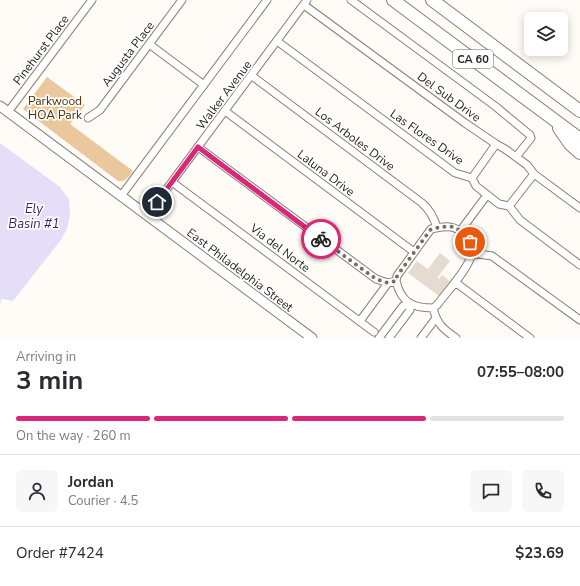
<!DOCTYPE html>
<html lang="en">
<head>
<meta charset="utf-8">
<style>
	body { margin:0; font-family:"Nunito Sans",sans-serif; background:#f7f7f7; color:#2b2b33; height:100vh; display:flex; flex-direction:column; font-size:15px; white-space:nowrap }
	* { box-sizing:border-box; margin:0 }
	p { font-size:13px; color:#7c7c81 }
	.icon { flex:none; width:22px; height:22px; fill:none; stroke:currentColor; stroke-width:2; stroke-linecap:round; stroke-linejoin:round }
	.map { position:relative; height:338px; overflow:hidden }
	.side { display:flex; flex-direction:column; background:#fff; flex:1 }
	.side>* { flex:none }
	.buttons { position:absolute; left:524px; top:12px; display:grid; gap:8px }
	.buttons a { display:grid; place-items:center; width:44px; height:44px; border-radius:6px; background:#fff; box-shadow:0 2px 10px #0003; font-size:20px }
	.pin { position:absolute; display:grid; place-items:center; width:34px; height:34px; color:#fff; margin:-17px; border:2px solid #fff; border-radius:50%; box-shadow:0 1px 4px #0007 }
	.courier { position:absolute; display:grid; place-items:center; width:40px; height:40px; margin:-20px; border:3px solid #db2777; border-radius:50%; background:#fff; color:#222; box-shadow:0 1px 5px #0007 }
	.overview em { font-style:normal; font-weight:700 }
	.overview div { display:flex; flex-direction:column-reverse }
	.overview { display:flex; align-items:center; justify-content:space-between; height:68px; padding:0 16px }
	h1 { font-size:26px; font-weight:700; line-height:30px }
	.bar { display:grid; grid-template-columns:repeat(4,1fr); gap:6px 4px; align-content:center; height:48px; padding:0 16px }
	.bar i { height:5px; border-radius:3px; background:#e1e1e2 }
	.bar .on { background:#db2777 }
	.bar p { grid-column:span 4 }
	.line { display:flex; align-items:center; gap:10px; padding:0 16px; border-top:1px solid #e1e1e2 }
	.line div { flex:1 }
	.round { display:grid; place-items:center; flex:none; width:42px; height:42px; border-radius:6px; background:#f7f7f7 }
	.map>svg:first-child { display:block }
</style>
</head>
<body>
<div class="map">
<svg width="580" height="338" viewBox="0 0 580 338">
	<rect width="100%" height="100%" fill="#fffbf6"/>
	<path fill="#ebc79e" d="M47,77L85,105L70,124L133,171C129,177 126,182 118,181L23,109Z"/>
	<path fill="#e4def9" d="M0,143L60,187L69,199L70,215L67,229L60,241L13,301L1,299L0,307Z"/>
	<path fill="#e5dbd0" d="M440,253L450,261L437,278L439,279L442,275L450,281L439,296L408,273L417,261L428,269Z"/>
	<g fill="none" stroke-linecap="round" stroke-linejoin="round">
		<defs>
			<path id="minor" d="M351,0L495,106L530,135L531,138L516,157
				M304,5L465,123L496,144L505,149L527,165L534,174L580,208
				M277,41L455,173L472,178L476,186L499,204L509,206L520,220L580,265
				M149,44L204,85
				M252,76L422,203C430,210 434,217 437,228
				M225,111L414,252
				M8,112L92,0
				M88,118L100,110L182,0
				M198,147L376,279L388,283L396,281
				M472,178L496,144
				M172,182L374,332
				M121,196L267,0
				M157,202L307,0
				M509,206L534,174
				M461,230L487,195
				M472,253L492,256L580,320
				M396,281L397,276L431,229C444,226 456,224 465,236C469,241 473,246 472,253C470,267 446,293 437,305L433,308
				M396,281C401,302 412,308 433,308
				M455,282L530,338
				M433,308C437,324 443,329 456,338
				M360,321L388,283
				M379,338L403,306L409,304L410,310L389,338
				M421,338L436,318"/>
			<path id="tertiary" d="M0,106L312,338"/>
			<path id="motorway" d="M393,0L580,139
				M432,0L580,111
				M559,128L570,144L580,153"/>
		</defs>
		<use href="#minor" stroke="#8a8177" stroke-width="9"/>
		<use href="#tertiary" stroke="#8a8177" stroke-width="11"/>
		<use href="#motorway" stroke="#8a8177" stroke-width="14"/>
		<use href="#minor" stroke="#fff" stroke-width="7"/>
		<use href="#tertiary" stroke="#fff" stroke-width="9"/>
		<use href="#motorway" stroke="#fff" stroke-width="12"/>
	</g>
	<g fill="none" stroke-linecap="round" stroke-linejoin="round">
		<path stroke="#726e6a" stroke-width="4" stroke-dasharray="0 7.2" d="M321,239L376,279L388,283L396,281L397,276L431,229C453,225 456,224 470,242"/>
		<path stroke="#db2777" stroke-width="5" d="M157,202L198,147L321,239"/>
	</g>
	<g text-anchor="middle" stroke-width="3.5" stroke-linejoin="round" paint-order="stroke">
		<rect fill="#fff" stroke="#676462" stroke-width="1" x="453" y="50" width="40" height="18" rx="3"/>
		<g font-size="11" font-weight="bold" fill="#26221e">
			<text x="473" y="63">CA 60</text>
		</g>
		<g font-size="12" fill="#26221e" stroke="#fff">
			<text transform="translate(41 50) rotate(-53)" y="4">Pinehurst Place</text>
			<text transform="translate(128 54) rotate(-53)" y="4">Augusta Place</text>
			<text transform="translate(224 95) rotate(-53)" y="4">Walker Avenue</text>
			<text transform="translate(449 97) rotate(36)" y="4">Del Sub Drive</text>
			<text transform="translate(427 137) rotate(35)" y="4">Las Flores Drive</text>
			<text transform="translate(355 139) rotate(37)" y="4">Los Arboles Drive</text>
			<text transform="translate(326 173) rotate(37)" y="4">Laluna Drive</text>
			<text transform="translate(280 248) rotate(37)" y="4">Via del Norte</text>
			<text transform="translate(240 270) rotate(37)" y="4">East Philadelphia Street</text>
		</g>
		<g font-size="12" fill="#4b2d00" stroke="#fff">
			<text x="55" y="105">Parkwood<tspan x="55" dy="14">HOA Park</tspan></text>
		</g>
		<g font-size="13" font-style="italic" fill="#391e66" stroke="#fff">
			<text x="34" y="213">Ely<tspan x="34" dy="15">Basin #1</tspan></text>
		</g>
	</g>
</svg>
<div class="buttons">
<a><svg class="icon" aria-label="layers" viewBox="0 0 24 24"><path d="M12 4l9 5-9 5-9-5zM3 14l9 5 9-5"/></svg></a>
</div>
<div class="pin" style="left:470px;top:242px;background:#ea580c"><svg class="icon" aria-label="bag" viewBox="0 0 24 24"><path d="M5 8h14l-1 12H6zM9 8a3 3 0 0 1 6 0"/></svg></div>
<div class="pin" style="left:157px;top:202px;background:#1f2937"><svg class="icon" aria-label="home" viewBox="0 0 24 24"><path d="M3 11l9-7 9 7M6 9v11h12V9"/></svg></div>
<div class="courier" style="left:321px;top:239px"><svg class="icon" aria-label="bike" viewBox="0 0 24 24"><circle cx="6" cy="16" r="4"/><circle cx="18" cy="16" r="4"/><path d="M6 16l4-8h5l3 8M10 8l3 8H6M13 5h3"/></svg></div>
</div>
<section class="side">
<div class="overview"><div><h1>3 min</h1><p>Arriving in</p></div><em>07:55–08:00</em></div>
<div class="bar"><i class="on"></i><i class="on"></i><i class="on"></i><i></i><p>On the way · 260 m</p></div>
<div class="line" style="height:72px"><a class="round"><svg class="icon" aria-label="person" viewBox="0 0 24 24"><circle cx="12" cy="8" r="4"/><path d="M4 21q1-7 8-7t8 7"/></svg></a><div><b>Jordan</b><p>Courier · 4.5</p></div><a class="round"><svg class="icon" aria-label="chat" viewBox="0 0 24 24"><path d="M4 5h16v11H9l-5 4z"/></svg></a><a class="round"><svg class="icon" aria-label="phone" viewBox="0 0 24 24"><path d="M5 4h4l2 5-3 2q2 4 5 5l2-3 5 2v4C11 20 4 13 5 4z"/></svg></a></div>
<div class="line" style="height:52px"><div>Order #7424</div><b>$23.69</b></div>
</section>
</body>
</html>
